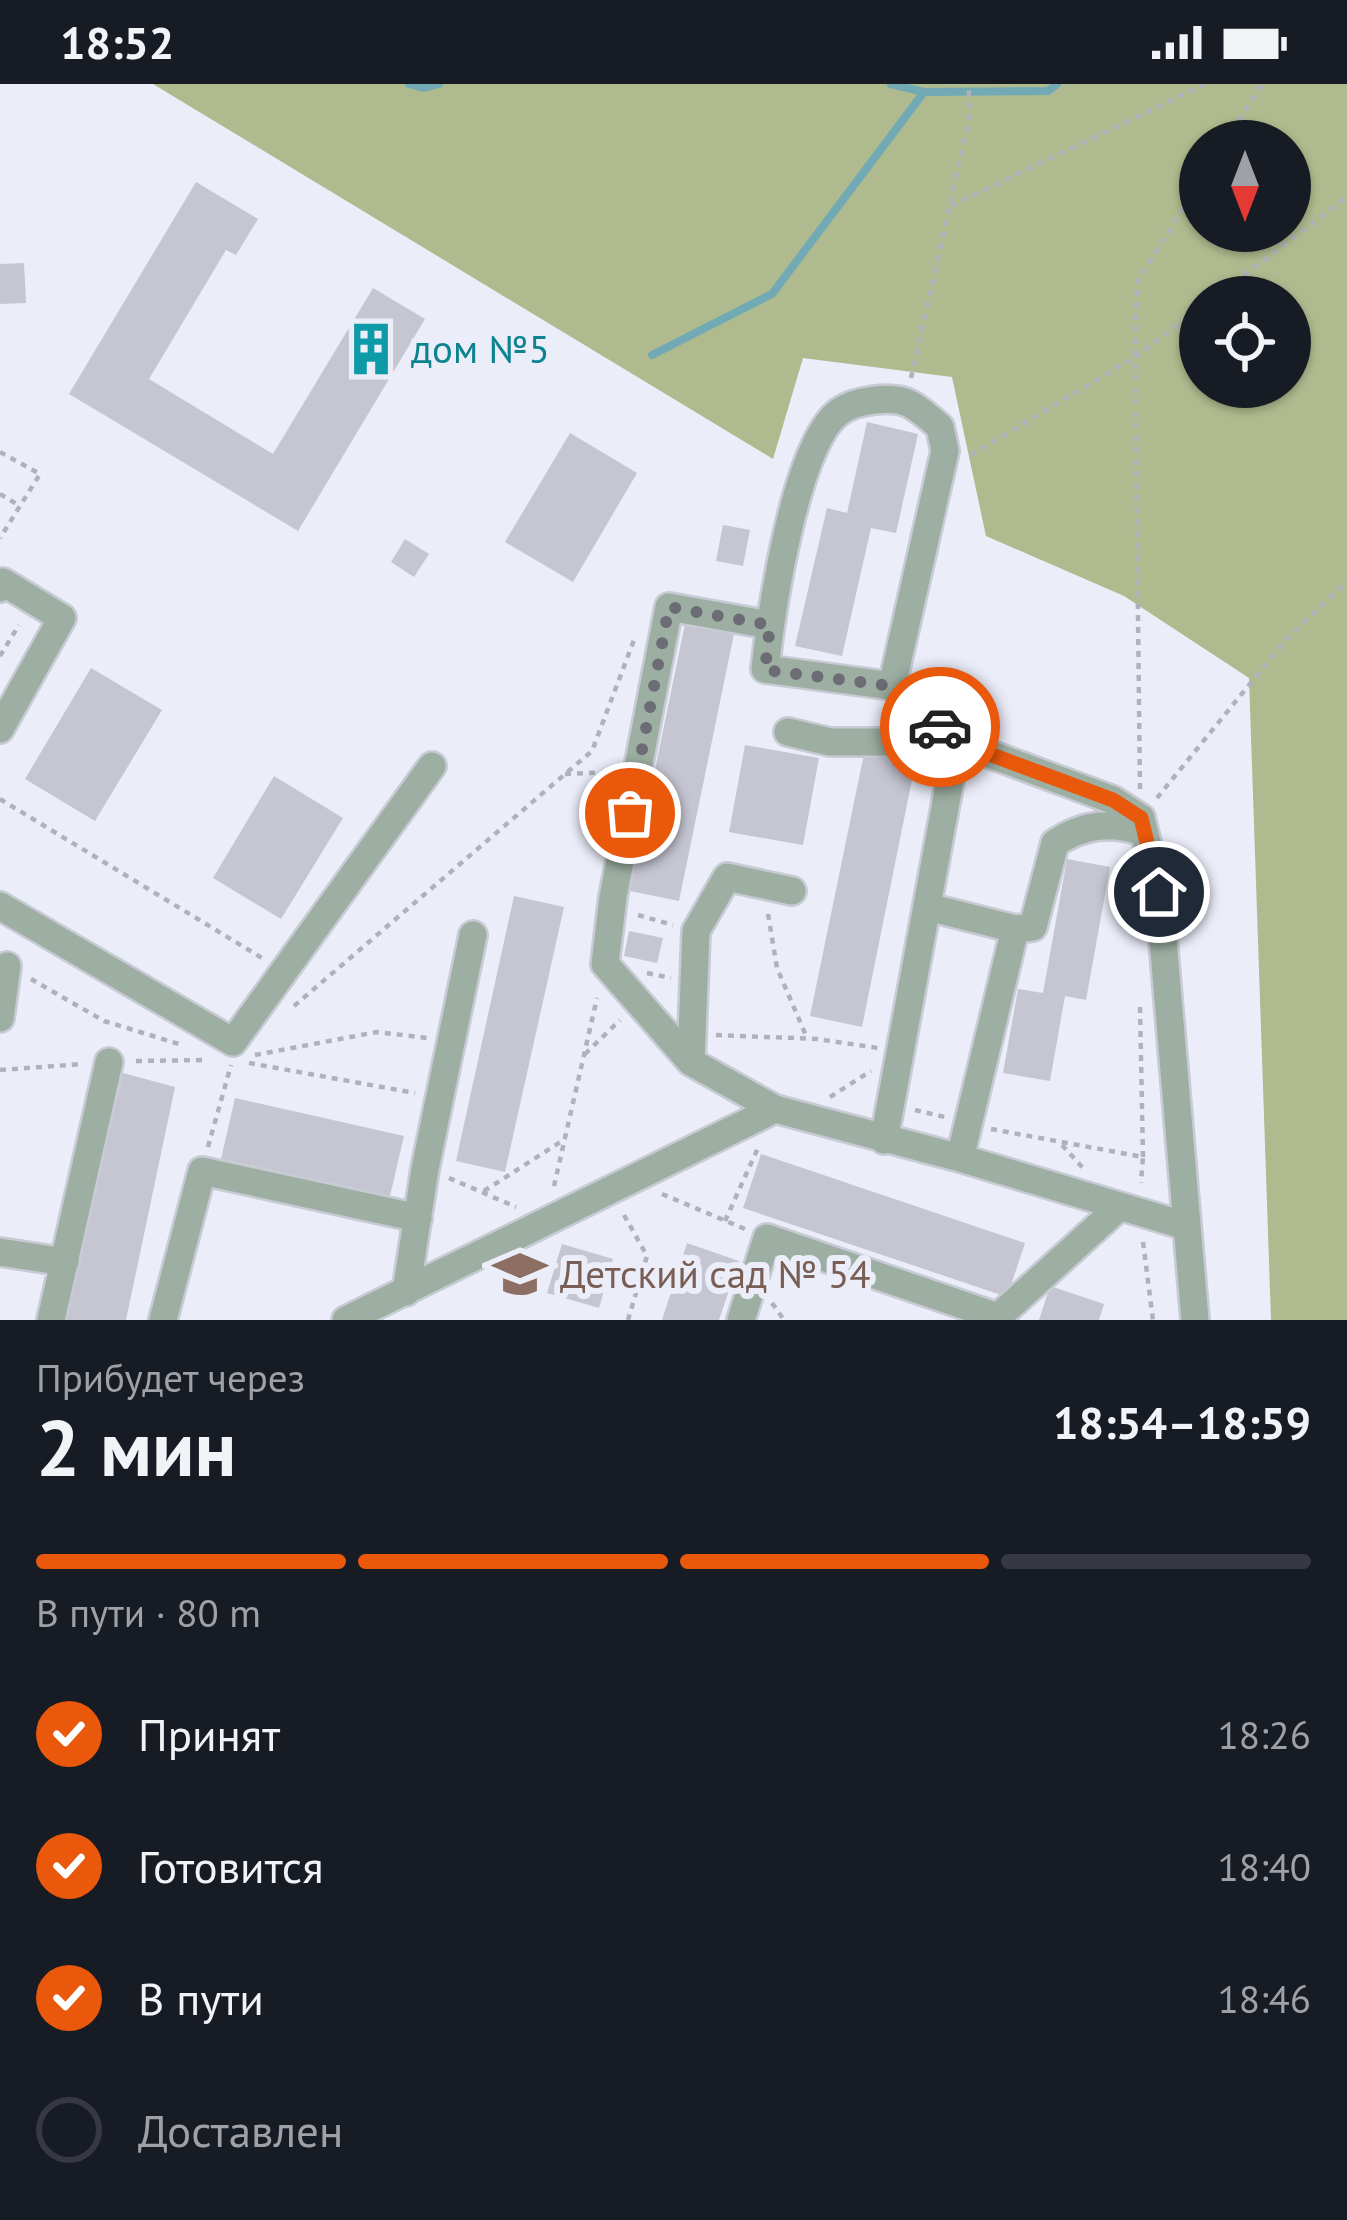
<!DOCTYPE html>
<html lang="ru">
<head>
<meta charset="utf-8">
<style>
	body { margin:0; font-family:"PT Sans",sans-serif; background:#242831; color:#f1f3f6; height:100vh; display:flex; flex-direction:column; font-size:45px; white-space:nowrap }
	* { box-sizing:border-box; margin:0 }
	p { font-size:39px; color:#9ea1a6 }
	.icon { flex:none; width:66px; height:66px; fill:none; stroke:currentColor; stroke-width:2; stroke-linecap:round; stroke-linejoin:round }
	.map { position:relative; height:1236px; overflow:hidden }
	.drawer { display:flex; flex-direction:column; background:#171b24; flex:1 }
	.drawer>* { flex:none }
	.needle { width:78px; rotate:180deg }
	.tools { position:absolute; left:1179px; top:36px; display:grid; gap:24px }
	.tools a { display:grid; place-items:center; width:132px; height:132px; border-radius:50%; background:#171b24; box-shadow:0 3px 9px #0004; font-size:60px }
	.pin { position:absolute; display:grid; place-items:center; width:102px; height:102px; color:#fff; margin:-51px; border:6px solid #fff; border-radius:50%; box-shadow:0 3px 12px #0007 }
	.courier { position:absolute; display:grid; place-items:center; width:120px; height:120px; margin:-60px; border:9px solid #ea580c; border-radius:50%; background:#fff; color:#222; box-shadow:0 3px 15px #0007 }
	.overview em { font-style:normal; font-weight:700 }
	.overview div { display:flex; flex-direction:column-reverse }
	.overview { display:flex; align-items:center; justify-content:space-between; height:204px; padding:0 36px }
	h1 { font-size:78px; font-weight:700; line-height:90px }
	.bar { display:grid; grid-template-columns:repeat(4,1fr); gap:18px 12px; align-content:center; height:144px; padding:0 36px }
	.bar i { height:15px; border-radius:9px; background:#363941 }
	.bar .on { background:#ea580c }
	.bar p { grid-column:span 4 }
	ol { padding:0 36px; list-style:none }
	li { display:flex; align-items:center; gap:36px; height:132px }
	li p { margin-inline-start:auto }
	li .icon { padding:12px; border-radius:50%; background:#ea580c; color:#fff; stroke-width:4 }
	li:last-child { color:#9ea1a6 }
	li i { width:66px; height:66px; border:6px solid #363941; border-radius:50% }
	.status { display:flex; justify-content:space-between; align-items:center; height:84px; padding:0 60px; background:#171b24; direction:ltr }
	.status svg { height:33px; fill:currentColor }
	.map>svg:first-child { display:block }
</style>
</head>
<body>
<div class="status"><b>18:52</b><svg viewBox="0 0 49 12"><path d="M0 12V9h3v3zM5 12V6h3v6zM10 12V3h3v9zM15 12V0h3v12zM26 1h20v11H26zM47 4h2v5h-2z"/></svg></div>
<div class="map">
<svg width="1347" height="1236" viewBox="0 0 1347 1236">
	<rect width="100%" height="100%" fill="#ebedf9"/>
	<path fill="#afba8e" fill-rule="evenodd" d="M153,0H1347V1236H1271L1249,594L1124,512L986,452L952,293L803,274L773,375ZM1200,57H1290V147H1200ZM1200,213H1290V303H1200Z"/>
	<g fill="none" stroke-linecap="round" stroke-linejoin="round">
		<path stroke="#71aab5" stroke-width="8" d="M409,0L424,4L439,0
			M891,0L924,8L1048,7L1057,0
			M652,271L772,210L924,8"/>
	</g>
	<path fill="#c5c6d2" d="M196,98L258,135L236,171L226,166L149,295L273,370L373,204L425,235L298,447L69,310Z
		M24,179L26,219L0,220V180Z
		M867,338L918,350L896,449L871,444L842,572L795,562L827,424L847,429Z
		M570,349L637,389L573,498L505,458Z
		M723,441L750,446L743,482L716,477Z
		M405,455L429,470L414,493L391,478Z
		M686,535L735,545L679,817L630,807Z
		M91,584L162,626L95,737L25,695Z
		M745,661L819,674L803,761L729,748Z
		M865,665L916,676L862,943L810,932Z
		M274,692L343,734L281,835L213,794Z
		M1067,775L1110,783L1086,916L1065,912L1050,997L1003,989L1018,905L1043,909Z
		M514,812L564,823L505,1088L456,1077Z
		M629,847L663,854L657,879L624,872Z
		M123,989L175,1003L126,1236H65Z
		M235,1014L404,1052L390,1112L221,1075Z
		M761,1070L1025,1159L1007,1213L743,1124Z
		M687,1159L739,1177L719,1236H662Z
		M562,1160L613,1175L599,1224L547,1209Z
		M1050,1202L1104,1220L1099,1236H1039Z"/>
	<g fill="none" stroke-linecap="round" stroke-linejoin="round">
		<defs>
			<path id="minor" d="M0,504L3,498L62,534L0,645
				M770,541L669,523L613,813L605,880L691,978L775,1025
				M892,602L765,585C771,530 795,360 839,328C855,316 892,311 910,320C921,326 931,335 940,343L945,367L892,602L957,658L1113,716L1141,734L1159,808L1195,1236
				M788,648L830,658H957L884,1056
				M0,822L233,958L432,682
				M928,823L1015,845L960,1074
				M1015,845L1033,843L1055,759C1084,740 1111,737 1144,748
				M0,934L7,882
				M691,978L696,847L727,793L792,807
				M0,1168L65,1178
				M406,1208L425,1085L473,851
				M51,1236L109,978
				M163,1236L202,1087L418,1134
				M346,1236L775,1025L960,1074L1186,1142
				M741,1236L767,1154L998,1233L1118,1124"/>
		</defs>
		<use href="#minor" stroke="#c8cad4" stroke-width="32"/>
		<path stroke="#b0b2bb" stroke-width="4.5" stroke-dasharray="6 6" stroke-linecap="butt" d="M1226,57L1262,0
			M951,122L1205,0
			M1215,213L1347,113
			M911,294L969,35V0
			M0,368L40,390L0,454
			M971,371L1135,273L1137,198L1200,98
			M0,410L20,422
			M0,572L19,541
			M565,690L613,688
			M1140,705L1135,273L1200,224
			M1157,714L1284,558L1347,497
			M0,715L262,874
			M768,830L777,884L807,954
			M638,831L673,841
			M647,889L671,894
			M31,895L104,937L179,960
			M294,922L592,667L634,556
			M1140,923L1143,1073
			M716,951L817,955L878,964
			M585,970L620,936
			M255,971L377,948L427,954
			M136,977L208,976
			M249,979L415,1009
			M0,986L82,980
			M830,1013L871,987
			M915,1026L945,1033
			M991,1045L1143,1073L1141,1099
			M1062,1061L1083,1084
			M208,1063L231,981
			M449,1094L516,1123
			M554,1102L597,914
			M484,1107L565,1055
			M662,1110L745,1145
			M624,1131L647,1172L628,1236
			M725,1137L758,1064
			M1143,1158L1153,1236
			M772,1219L784,1236"/>
		<use href="#minor" stroke="#9dafa3" stroke-width="27"/>
	</g>
	<g fill="none" stroke-linecap="round" stroke-linejoin="round">
		<path stroke="#6c6d74" stroke-width="12" stroke-dasharray="0 21.6" d="M630,729L669,523L770,541L765,586L892,602L940,643"/>
		<path stroke="#ea580c" stroke-width="15" d="M940,643L957,658L1113,716L1141,734L1159,808"/>
	</g>
	<defs>
		<symbol id="building-bare" viewBox="-9 -9 18 18"><path d="M-4-6H4V6H1V3H-1V6H-4ZM-2.5-4.3h1.7v1.8h-1.7ZM.8-4.3h1.7v1.8H.8ZM-2.5-1h1.7V.8h-1.7ZM.8-1h1.7V.8H.8Z" fill="#0f9aa8" stroke="#ebedf9" stroke-width="2.5" paint-order="stroke"/></symbol>
		<symbol id="school-bare" viewBox="-9 -9 18 18"><path d="M0-5L7-2L0 1L-7-2ZM-4 1L0 2.5L4 1V4Q0 6-4 4Z" fill="#8d6e63" stroke="#ebedf9" stroke-width="2.5" paint-order="stroke"/></symbol>
	</defs>
	<g fill-rule="evenodd">
		<use href="#building-bare" x="333" y="227" width="76" height="76"/>
		<use href="#school-bare" x="482" y="1152" width="76" height="76"/>
	</g>
	<g text-anchor="middle" stroke-width="12" stroke-linejoin="round" paint-order="stroke">
		<g font-size="39" fill="#0d838f" stroke="#ebedf9" text-anchor="start">
			<text x="411" y="279">дом №5</text>
		</g>
		<g font-size="39" fill="#785e54" stroke="#ebedf9" text-anchor="start">
			<text x="560" y="1204">Детский сад № 54</text>
		</g>
	</g>
</svg>
<div class="tools">
<a><svg class="needle" viewBox="-14 -14 28 28"><path d="M0-13l5 13h-10z" fill="#e53935"/><path d="M0 13l5-13h-10z" fill="#9ea1a6"/></svg></a>
<a><svg class="icon" aria-label="locate" viewBox="0 0 24 24"><circle cx="12" cy="12" r="6"/><path d="M12 2v4M12 18v4M2 12h4M18 12h4"/></svg></a>
</div>
<div class="pin" style="left:630px;top:729px;background:#ea580c"><svg class="icon" aria-label="bag" viewBox="0 0 24 24"><path d="M5 8h14l-1 12H6zM9 8a3 3 0 0 1 6 0"/></svg></div>
<div class="pin" style="left:1159px;top:808px;background:#1f2937"><svg class="icon" aria-label="home" viewBox="0 0 24 24"><path d="M3 11l9-7 9 7M6 9v11h12V9"/></svg></div>
<div class="courier" style="left:940px;top:643px"><svg class="icon" aria-label="car" viewBox="0 0 24 24"><path d="M5 17H2v-5l4-1 3-4h7l3 4 3 1v5h-3M9 17h6M6 11h13"/><circle cx="7" cy="17" r="2"/><circle cx="17" cy="17" r="2"/></svg></div>
</div>
<section class="drawer">
<div class="overview"><div><h1>2 мин</h1><p>Прибудет через</p></div><em>18:54–18:59</em></div>
<div class="bar"><i class="on"></i><i class="on"></i><i class="on"></i><i></i><p>В пути · 80 m</p></div>
<ol>
<li><svg class="icon" aria-label="check" viewBox="0 0 24 24"><path d="M5 12l5 5 9-10"/></svg>Принят<p>18:26</p></li>
<li><svg class="icon" aria-label="check" viewBox="0 0 24 24"><path d="M5 12l5 5 9-10"/></svg>Готовится<p>18:40</p></li>
<li><svg class="icon" aria-label="check" viewBox="0 0 24 24"><path d="M5 12l5 5 9-10"/></svg>В пути<p>18:46</p></li>
<li><i></i>Доставлен</li>
</ol>
</section>
</body>
</html>
